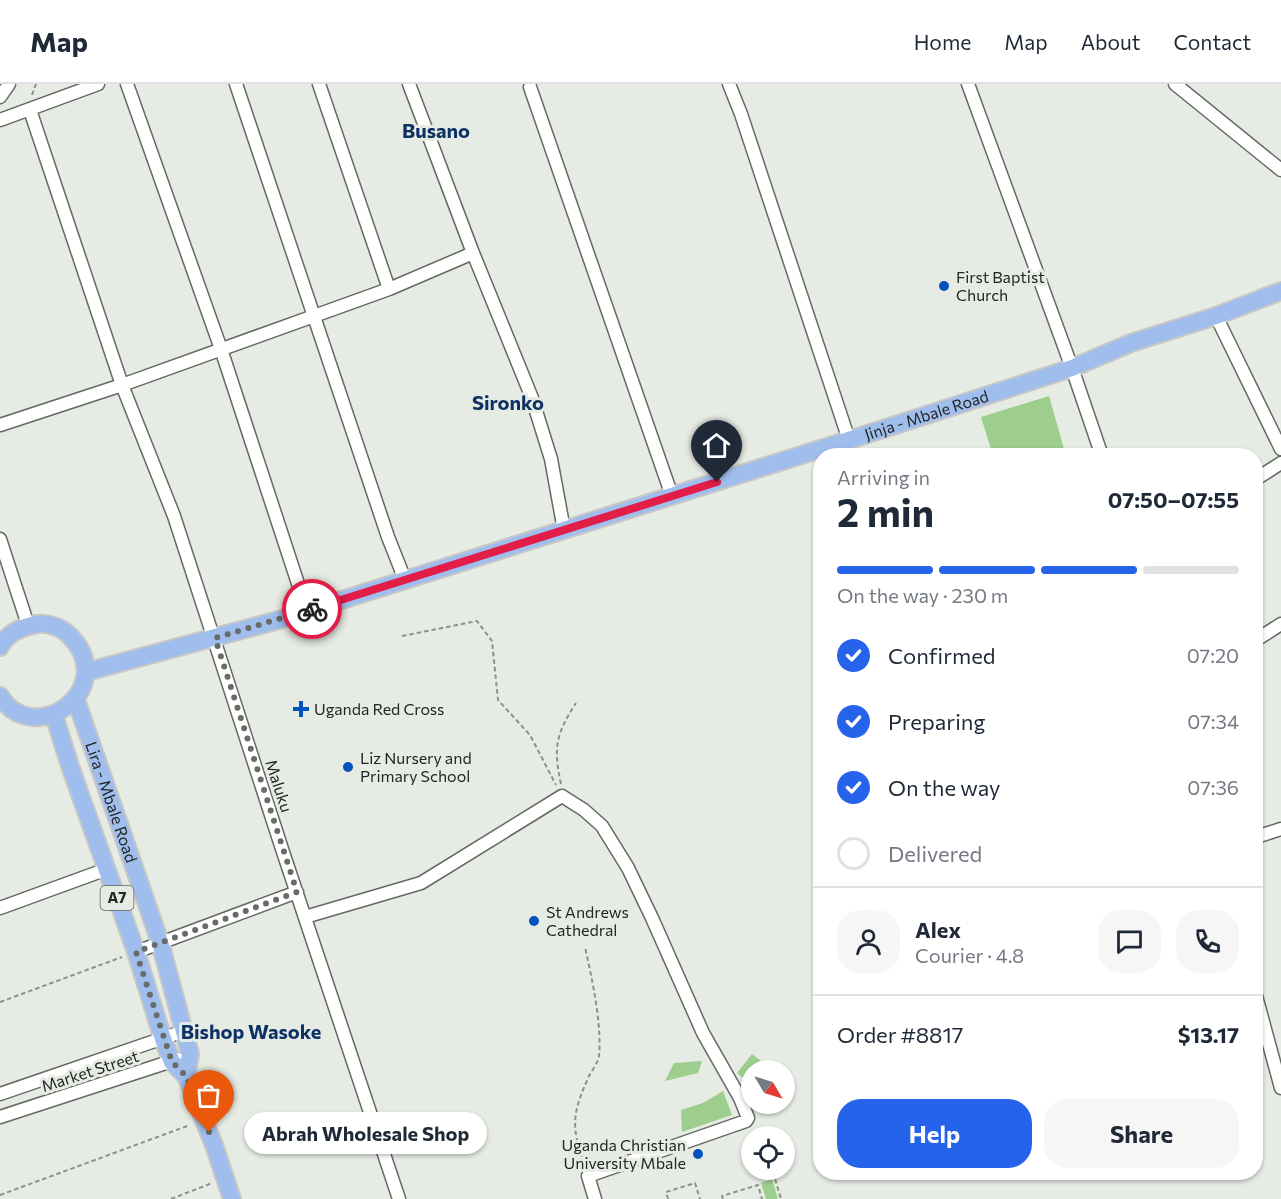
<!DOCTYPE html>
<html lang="en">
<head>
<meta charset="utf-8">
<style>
	body { margin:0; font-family:Commissioner,sans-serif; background:#f6f6f7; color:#1f2937; height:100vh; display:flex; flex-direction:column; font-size:22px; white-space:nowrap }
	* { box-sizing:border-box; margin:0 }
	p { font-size:20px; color:#747a83 }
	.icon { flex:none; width:33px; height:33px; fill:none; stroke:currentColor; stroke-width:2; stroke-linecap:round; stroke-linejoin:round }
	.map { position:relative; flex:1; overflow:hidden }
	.panel { position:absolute; left:813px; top:364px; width:450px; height:732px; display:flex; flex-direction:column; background:#fff; border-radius:24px; box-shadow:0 2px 4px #0004 }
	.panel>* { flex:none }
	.needle { width:39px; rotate:128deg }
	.fabs { position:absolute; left:741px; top:976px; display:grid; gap:12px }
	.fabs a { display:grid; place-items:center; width:54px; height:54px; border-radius:50%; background:#fff; box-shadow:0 2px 4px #0004; font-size:30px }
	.pin { position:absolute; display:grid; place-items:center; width:51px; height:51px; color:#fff; margin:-62px -26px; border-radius:50% 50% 50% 0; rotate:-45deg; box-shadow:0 0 6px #0007 }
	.pin .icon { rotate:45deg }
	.courier { position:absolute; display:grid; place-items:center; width:60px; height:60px; margin:-30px; border:4px solid #e11d48; border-radius:50%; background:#fff; color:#222; box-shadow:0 2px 8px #0007 }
	.bubble { position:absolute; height:42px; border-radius:21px; background:#fff; box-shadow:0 2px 4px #0004; font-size:20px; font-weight:700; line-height:42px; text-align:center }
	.headline em { font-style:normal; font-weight:700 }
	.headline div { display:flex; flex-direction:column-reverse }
	.headline { display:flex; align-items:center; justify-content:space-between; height:102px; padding:0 24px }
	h1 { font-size:39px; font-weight:700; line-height:45px }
	.bar { display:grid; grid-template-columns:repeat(4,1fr); gap:9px 6px; align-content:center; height:72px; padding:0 24px }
	.bar i { height:8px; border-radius:4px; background:#e0e1e3 }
	.bar .selected { background:#2563eb }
	.bar p { grid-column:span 4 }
	.line { display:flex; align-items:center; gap:15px; padding:0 24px; border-top:2px solid #e0e1e3 }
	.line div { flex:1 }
	.round { display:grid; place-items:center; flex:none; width:63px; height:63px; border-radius:24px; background:#f6f6f7 }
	ol { padding:0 24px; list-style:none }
	li { display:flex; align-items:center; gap:18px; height:66px }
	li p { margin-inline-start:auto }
	li .icon { padding:6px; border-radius:50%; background:#2563eb; color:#fff; stroke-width:4 }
	li:last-child { color:#747a83 }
	li i { width:33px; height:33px; border:3px solid #e0e1e3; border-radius:50% }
	.cta { display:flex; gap:12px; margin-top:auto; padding:12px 24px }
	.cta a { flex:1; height:69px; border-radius:24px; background:#2563eb; color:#fff; font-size:24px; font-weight:700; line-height:69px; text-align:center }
	.cta a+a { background:#f6f6f7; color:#1f2937 }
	header { display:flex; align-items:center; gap:36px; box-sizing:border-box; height:84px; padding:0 30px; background:#fff; border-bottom:2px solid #e0e1e3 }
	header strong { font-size:28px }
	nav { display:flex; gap:33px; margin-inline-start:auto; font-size:21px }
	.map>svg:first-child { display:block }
</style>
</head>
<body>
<header>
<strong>Map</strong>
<nav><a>Home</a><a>Map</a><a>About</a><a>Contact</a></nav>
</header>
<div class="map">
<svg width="1281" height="1115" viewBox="0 0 1281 1115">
	<rect width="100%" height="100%" fill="#e6ebe4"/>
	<path fill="#9dce8d" d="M1049,312L1066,372H993L981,333Z
		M752,970L774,987H752L751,1001L737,989Z
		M702,977L698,989L665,997L674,979Z
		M723,1007L732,1031L682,1048L681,1026L703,1019Z
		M772,1095L778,1115H766L761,1099Z"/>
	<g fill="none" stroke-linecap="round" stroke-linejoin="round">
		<defs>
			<path id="minor" d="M127,0L221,265L307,527
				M236,0L388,453L405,496
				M319,0L389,205
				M409,0L473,169L532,314L551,375L564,446
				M729,0L741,30L849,356
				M968,0L1072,284L1102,372
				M1175,0L1281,86
				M530,3L672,412
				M0,13L9,0
				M30,26L122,301L174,432L283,768L399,1115
				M0,36L98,0
				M1216,232L1281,365
				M0,341L122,301L314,232L389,205L473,169
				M1256,395L1281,379
				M0,455L28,541
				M1256,556L1281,540
				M1256,753L1281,745
				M0,824L107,785
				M305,833L421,799L562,712L584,726L602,742L628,784L652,834L703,949L740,1014L748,1034L746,1037L588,1092L595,1115
				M136,868L297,808
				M1256,912L1281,1004
				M0,1010L184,947
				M0,1033L178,975"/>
			<g id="major">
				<path d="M0,563C7,549 23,542 38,540C50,539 63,544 71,553C120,606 33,666 0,612"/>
				<path id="s1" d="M86,588L275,537L849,356L1072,284L1131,259L1216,232L1281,207"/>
				<path id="s2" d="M76,616L160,858L190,970L186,992"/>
				<path d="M54,631L70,682L136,868L163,955L172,978L186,992L214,1061L232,1115"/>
			</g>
		</defs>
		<use href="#minor" stroke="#646963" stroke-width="15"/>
		<use href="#major" stroke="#c6c7c6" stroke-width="20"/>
		<path stroke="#8d918c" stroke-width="2" stroke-dasharray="4.5 3" stroke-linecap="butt" d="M32,11L36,0
			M402,552L477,537L492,557L498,616L530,651L556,701
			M561,700C553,663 556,650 576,619
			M0,918L122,873
			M584,1080C571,1042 572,1030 589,992C592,986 598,979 599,972C602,940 592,895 585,863
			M773,1088L781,1115
			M0,1111L190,1041
			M171,1115L212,1099
			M668,1115L666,1108L695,1099L700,1115
			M723,1115L722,1112L758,1101L762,1115"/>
		<use href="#minor" stroke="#fff" stroke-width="12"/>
		<use href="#major" stroke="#9fbeee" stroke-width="16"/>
	</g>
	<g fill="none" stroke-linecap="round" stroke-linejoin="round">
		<path stroke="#686b67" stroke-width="6" stroke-dasharray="0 10.8" d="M209,1048L186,992L172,978L136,868L297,808L215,554L312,525"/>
		<path stroke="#e11d48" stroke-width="8" d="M312,525L717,398"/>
	</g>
	<g fill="#0052bc" stroke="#e6ebe4" stroke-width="2">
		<circle cx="944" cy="202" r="6"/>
		<path d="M298 616h6v6h6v6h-6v6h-6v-6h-6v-6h6z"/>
		<circle cx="348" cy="683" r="6"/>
		<circle cx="534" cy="837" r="6"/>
		<circle cx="698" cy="1070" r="6"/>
	</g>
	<g text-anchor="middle" stroke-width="6" stroke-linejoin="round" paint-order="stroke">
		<rect fill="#e6ebe4" stroke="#5e615e" stroke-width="1.5" x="100.5" y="802" width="33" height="24" rx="4.5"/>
		<g font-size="15" font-weight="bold" fill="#242624">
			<text x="117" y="819">A7</text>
		</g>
		<g font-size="16" fill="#242624" stroke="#e6ebe4" text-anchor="start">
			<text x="956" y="199">First Baptist<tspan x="956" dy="18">Church</tspan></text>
			<text x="314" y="631">Uganda Red Cross</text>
			<text x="360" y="680">Liz Nursery and<tspan x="360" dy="18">Primary School</tspan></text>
			<text x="546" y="834">St Andrews<tspan x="546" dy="18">Cathedral</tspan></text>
			<text x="686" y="1067" text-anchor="end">Uganda Christian<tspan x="686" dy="18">University Mbale</tspan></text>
		</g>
		<g font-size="16" fill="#242624" stroke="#e6ebe4">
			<text dy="6" stroke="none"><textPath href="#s1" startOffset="879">Jinja - Mbale Road</textPath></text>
			<text transform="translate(279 702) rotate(72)" y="6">Maluku</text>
			<text dy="6" stroke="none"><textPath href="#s2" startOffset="108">Lira - Mbale Road</textPath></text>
			<text transform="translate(90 987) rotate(-18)" y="6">Market Street</text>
		</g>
		<g font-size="20" font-weight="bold" fill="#0e3165" stroke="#e6ebe4">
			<text x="436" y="54">Busano</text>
			<text x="508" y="326">Sironko</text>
			<text x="251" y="955">Bishop Wasoke</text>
		</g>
	</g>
</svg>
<div class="fabs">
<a><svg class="needle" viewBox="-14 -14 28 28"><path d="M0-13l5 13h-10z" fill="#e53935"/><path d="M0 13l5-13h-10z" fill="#747a83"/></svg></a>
<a><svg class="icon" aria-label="locate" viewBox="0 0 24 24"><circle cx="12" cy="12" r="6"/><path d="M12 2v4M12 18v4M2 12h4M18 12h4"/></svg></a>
</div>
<div class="pin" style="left:209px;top:1048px;background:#ea580c"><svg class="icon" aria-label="bag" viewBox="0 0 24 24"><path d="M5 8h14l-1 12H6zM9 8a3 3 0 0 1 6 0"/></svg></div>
<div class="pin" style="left:717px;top:398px;background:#1f2937"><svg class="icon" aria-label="home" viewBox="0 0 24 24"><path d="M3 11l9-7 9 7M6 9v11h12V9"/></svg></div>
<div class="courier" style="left:312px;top:525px"><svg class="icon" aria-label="bike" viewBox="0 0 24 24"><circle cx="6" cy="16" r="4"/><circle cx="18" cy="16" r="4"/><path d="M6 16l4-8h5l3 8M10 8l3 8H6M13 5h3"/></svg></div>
<div class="bubble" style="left:244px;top:1028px;width:243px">Abrah Wholesale Shop</div>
<section class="panel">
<div class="headline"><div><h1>2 min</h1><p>Arriving in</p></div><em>07:50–07:55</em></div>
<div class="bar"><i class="selected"></i><i class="selected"></i><i class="selected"></i><i></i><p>On the way · 230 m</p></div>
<ol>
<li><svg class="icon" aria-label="check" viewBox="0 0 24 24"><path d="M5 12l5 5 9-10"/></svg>Confirmed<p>07:20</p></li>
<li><svg class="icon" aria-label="check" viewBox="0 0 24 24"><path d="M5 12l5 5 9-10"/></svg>Preparing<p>07:34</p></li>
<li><svg class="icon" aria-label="check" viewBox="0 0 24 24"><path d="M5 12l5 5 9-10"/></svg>On the way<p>07:36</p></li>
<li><i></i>Delivered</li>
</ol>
<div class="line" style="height:108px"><a class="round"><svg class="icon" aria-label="person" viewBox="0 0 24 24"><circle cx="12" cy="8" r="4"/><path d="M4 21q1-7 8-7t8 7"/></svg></a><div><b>Alex</b><p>Courier · 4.8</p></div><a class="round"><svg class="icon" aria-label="chat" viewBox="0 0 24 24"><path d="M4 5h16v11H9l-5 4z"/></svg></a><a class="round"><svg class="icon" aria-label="phone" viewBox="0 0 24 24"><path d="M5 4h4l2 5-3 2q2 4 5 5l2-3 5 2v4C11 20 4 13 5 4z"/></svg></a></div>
<div class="line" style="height:78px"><div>Order #8817</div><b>$13.17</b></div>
<div class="cta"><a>Help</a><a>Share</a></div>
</section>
</div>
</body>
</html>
